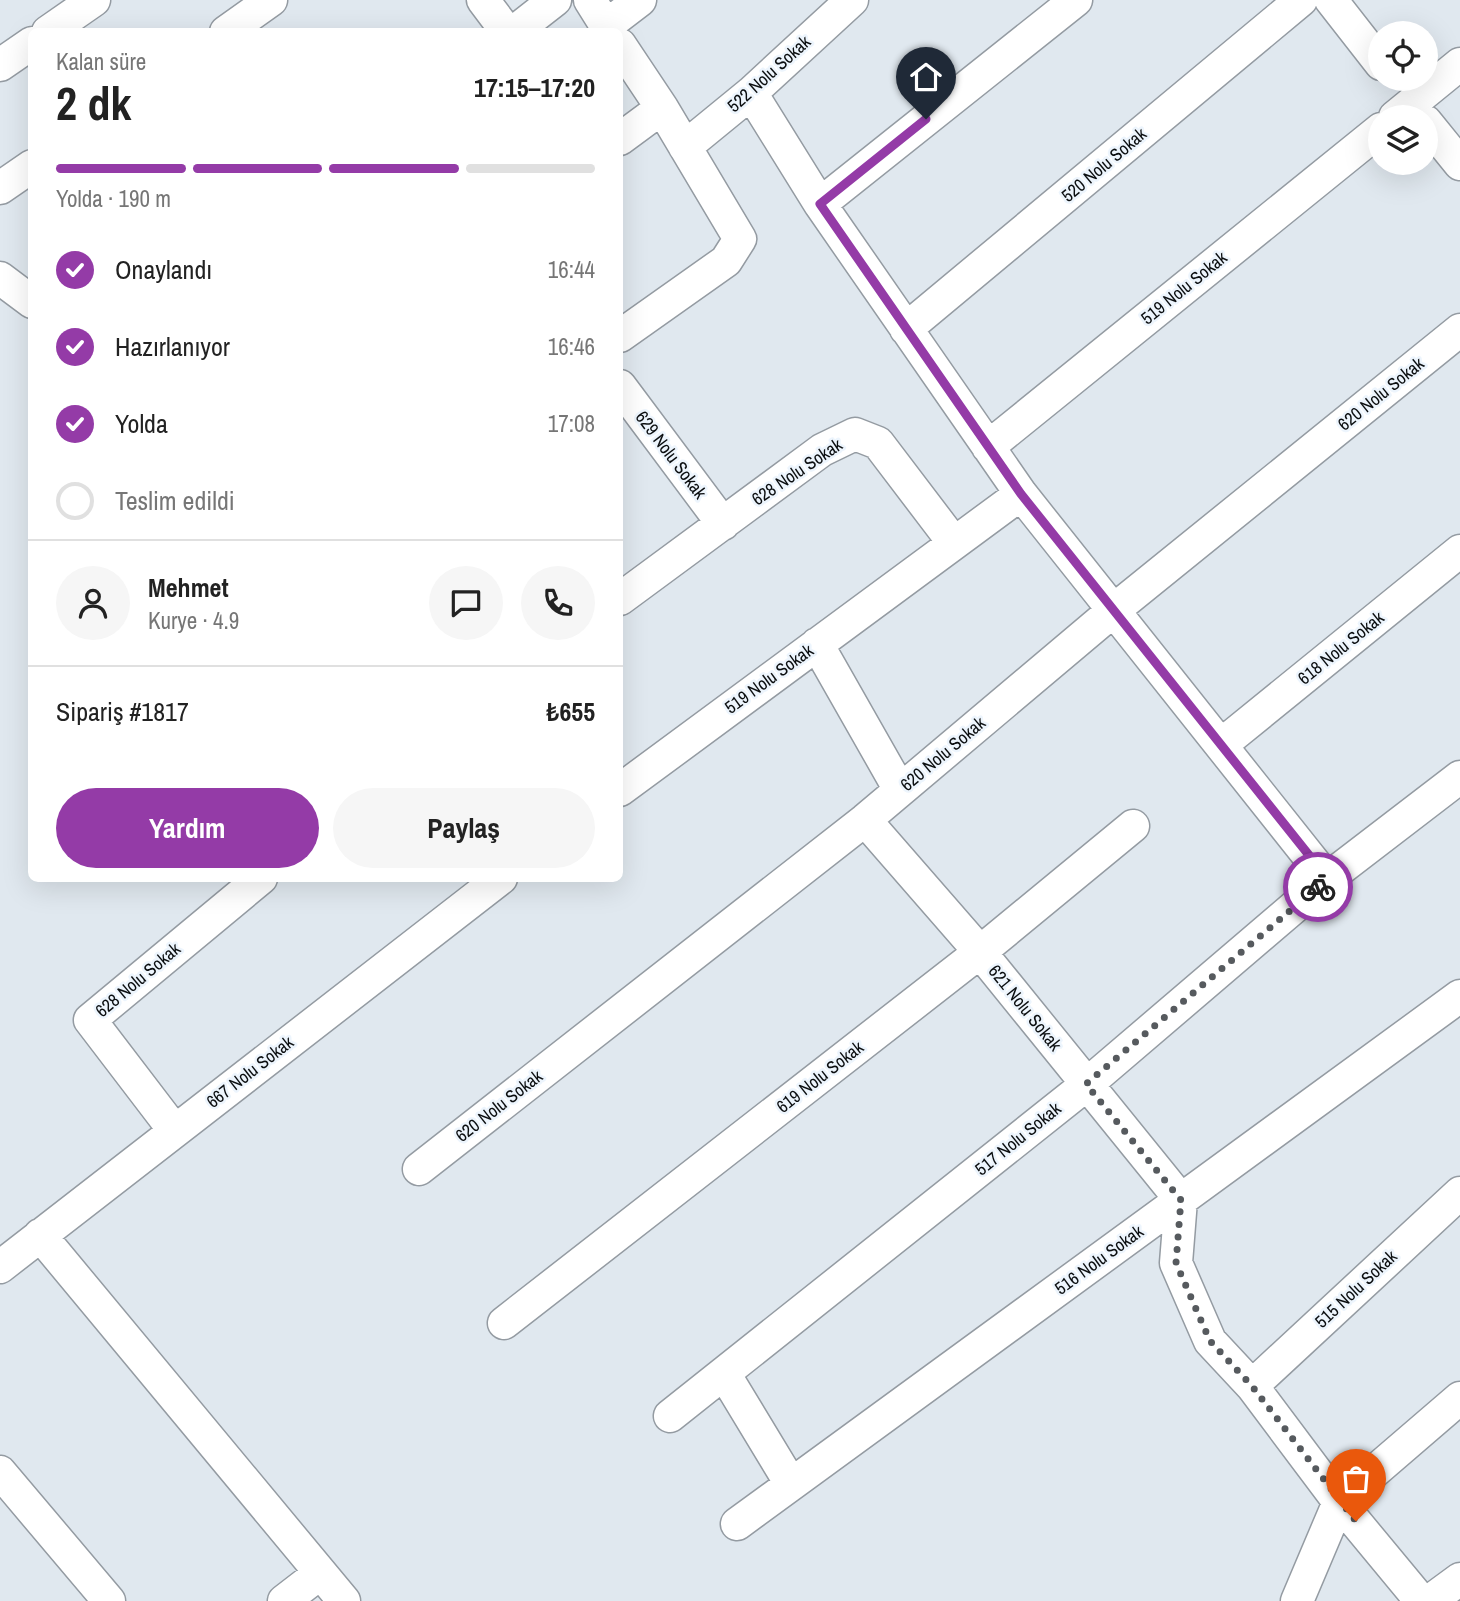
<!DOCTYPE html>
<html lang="tr">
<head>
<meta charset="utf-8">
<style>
	body { margin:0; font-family:"Archivo Narrow",sans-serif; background:#f6f6f6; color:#222; height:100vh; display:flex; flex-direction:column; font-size:26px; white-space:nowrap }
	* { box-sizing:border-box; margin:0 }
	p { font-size:23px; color:#767676 }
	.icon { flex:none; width:38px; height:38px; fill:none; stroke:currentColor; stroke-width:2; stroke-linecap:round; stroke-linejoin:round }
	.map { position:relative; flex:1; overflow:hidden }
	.panel { position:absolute; left:28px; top:28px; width:595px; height:854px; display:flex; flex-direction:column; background:#fff; border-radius:10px; box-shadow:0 7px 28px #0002 }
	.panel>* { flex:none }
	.tools { position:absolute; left:1368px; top:21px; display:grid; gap:14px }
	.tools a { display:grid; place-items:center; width:70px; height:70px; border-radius:50%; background:#fff; box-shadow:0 7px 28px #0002; font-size:35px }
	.pin { position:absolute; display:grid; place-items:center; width:60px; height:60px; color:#fff; margin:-72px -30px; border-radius:50% 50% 50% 0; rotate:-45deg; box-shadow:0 0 7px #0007 }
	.pin .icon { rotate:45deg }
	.courier { position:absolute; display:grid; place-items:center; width:70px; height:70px; margin:-35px; border:5px solid #943ba7; border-radius:50%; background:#fff; color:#222; box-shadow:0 2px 9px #0007 }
	.summary em { font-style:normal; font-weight:800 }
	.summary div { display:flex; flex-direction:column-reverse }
	.summary { display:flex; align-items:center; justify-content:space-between; height:119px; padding:0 28px }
	h1 { font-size:46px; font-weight:800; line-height:52px }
	.bar { display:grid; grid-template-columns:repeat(4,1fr); gap:10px 7px; align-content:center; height:84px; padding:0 28px }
	.bar i { height:9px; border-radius:5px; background:#e0e0e0 }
	.bar .current { background:#943ba7 }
	.bar p { grid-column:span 4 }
	.line { display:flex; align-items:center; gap:18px; padding:0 28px; border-top:2px solid #e0e0e0 }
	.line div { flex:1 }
	.round { display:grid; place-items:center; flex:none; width:74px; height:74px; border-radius:37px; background:#f6f6f6 }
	ol { padding:0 28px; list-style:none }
	li { display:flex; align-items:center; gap:21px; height:77px }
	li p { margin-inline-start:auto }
	li .icon { padding:7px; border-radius:50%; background:#943ba7; color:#fff; stroke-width:4 }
	li:last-child { color:#767676 }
	li i { width:38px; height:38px; border:4px solid #e0e0e0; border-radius:50% }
	.cta { display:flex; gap:14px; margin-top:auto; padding:14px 28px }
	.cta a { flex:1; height:80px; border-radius:42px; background:#943ba7; color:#fff; font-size:28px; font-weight:800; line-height:80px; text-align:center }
	.cta a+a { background:#f6f6f6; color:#222 }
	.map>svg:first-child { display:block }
</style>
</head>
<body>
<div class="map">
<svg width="1460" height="1601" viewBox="0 0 1460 1601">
	<rect width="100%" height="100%" fill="#e0e8ef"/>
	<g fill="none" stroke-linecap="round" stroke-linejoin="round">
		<defs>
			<path id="street" d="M483,0L507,32
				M590,0L610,32
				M1331,0L1381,64
				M606,26L640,0
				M48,32L94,0
				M226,32L271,0
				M514,32L555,0
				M620,45L662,108L740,239L726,261L620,336
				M0,65L32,43
				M751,93L820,204L1021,494L1327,879
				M1395,117L1460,64
				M1426,122L1460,164
				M620,139L662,108
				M685,147L751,93L852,0
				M0,188L32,166
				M820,204L1076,0
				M0,278L32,302
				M906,329L1301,0
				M620,386L723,524
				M988,447L1381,129
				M620,599L822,450L855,434L878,443L954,543
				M817,644L900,790
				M1221,745L1460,551
				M620,790L1021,494
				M865,820L980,952L1181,1200L1176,1263L1210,1341L1252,1386L1339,1502L1421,1601
				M174,1130L90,1020L261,878
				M419,1169L865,820L1114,610L1460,330
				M40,1235L344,1601
				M0,1267L501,878
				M504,1323L980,952L1133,826
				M725,1375L791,1484
				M1252,1386L1460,1193
				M670,1416L1086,1085L1327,879L1460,777
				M0,1472L109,1601
				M737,1524L1460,996
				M284,1601L319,1574
				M1297,1601L1339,1502L1460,1398
				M1430,1601L1460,1579"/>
		</defs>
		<use href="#street" stroke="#949ba2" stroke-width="35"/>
		<use href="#street" stroke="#fff" stroke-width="32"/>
	</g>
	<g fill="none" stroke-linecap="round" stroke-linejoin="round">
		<path stroke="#565a5e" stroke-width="7" stroke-dasharray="0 12.6" d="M1318,887L1086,1084L1181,1200L1176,1263L1210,1341L1252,1386L1356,1521"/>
		<path stroke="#943ba7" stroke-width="9" d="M926,119L820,204L1021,494L1328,879L1318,887"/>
	</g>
	<g text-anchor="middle" stroke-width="5" stroke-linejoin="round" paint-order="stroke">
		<g font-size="18" fill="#0b0e10" stroke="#edf5fd">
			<text transform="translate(769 74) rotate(-42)" y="6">522 Nolu Sokak</text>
			<text transform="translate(1104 165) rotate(-40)" y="6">520 Nolu Sokak</text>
			<text transform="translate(1184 288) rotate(-39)" y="6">519 Nolu Sokak</text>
			<text transform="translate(1381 394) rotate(-39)" y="6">620 Nolu Sokak</text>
			<text transform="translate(671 455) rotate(53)" y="6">629 Nolu Sokak</text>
			<text transform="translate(797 472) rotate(-34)" y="6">628 Nolu Sokak</text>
			<text transform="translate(1341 648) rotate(-39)" y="6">618 Nolu Sokak</text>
			<text transform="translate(769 679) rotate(-36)" y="6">519 Nolu Sokak</text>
			<text transform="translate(943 754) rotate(-40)" y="6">620 Nolu Sokak</text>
			<text transform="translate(138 980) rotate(-40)" y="6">628 Nolu Sokak</text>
			<text transform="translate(1025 1008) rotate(51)" y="6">621 Nolu Sokak</text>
			<text transform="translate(250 1072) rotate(-38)" y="6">667 Nolu Sokak</text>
			<text transform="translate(820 1077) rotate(-38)" y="6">619 Nolu Sokak</text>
			<text transform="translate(499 1106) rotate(-38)" y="6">620 Nolu Sokak</text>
			<text transform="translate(1018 1139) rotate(-39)" y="6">517 Nolu Sokak</text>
			<text transform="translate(1099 1260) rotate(-36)" y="6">516 Nolu Sokak</text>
			<text transform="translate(1356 1289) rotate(-43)" y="6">515 Nolu Sokak</text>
		</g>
	</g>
</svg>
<div class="tools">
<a><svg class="icon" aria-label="locate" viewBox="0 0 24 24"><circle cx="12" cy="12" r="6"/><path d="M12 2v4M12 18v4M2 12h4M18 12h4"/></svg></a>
<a><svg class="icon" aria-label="layers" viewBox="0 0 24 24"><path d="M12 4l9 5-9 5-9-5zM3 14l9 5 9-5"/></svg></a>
</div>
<div class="pin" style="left:1356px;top:1521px;background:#ea580c"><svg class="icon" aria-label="bag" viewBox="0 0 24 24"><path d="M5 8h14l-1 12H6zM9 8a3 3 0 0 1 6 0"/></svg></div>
<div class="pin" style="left:926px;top:119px;background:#1f2937"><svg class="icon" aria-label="home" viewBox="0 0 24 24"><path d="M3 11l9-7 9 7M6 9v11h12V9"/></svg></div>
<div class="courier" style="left:1318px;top:887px"><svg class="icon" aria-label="bike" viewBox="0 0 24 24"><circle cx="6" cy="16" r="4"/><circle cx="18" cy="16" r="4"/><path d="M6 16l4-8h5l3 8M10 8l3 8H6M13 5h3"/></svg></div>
<section class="panel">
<div class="summary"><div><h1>2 dk</h1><p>Kalan süre</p></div><em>17:15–17:20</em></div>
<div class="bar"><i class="current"></i><i class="current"></i><i class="current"></i><i></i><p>Yolda · 190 m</p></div>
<ol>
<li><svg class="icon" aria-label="check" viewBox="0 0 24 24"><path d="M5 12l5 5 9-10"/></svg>Onaylandı<p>16:44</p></li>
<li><svg class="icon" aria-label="check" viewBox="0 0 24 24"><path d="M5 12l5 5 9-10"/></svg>Hazırlanıyor<p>16:46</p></li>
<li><svg class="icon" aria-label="check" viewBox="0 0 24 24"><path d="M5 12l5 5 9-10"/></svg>Yolda<p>17:08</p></li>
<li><i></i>Teslim edildi</li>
</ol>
<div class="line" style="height:126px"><a class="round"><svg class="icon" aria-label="person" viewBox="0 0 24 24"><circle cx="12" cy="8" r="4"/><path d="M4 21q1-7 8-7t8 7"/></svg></a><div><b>Mehmet</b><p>Kurye · 4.9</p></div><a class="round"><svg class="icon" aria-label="chat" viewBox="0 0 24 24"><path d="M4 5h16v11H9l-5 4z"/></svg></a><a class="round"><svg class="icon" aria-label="phone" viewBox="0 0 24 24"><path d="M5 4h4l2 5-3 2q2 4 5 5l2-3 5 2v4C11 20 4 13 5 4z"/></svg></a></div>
<div class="line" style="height:91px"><div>Sipariş #1817</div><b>₺655</b></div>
<div class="cta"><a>Yardım</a><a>Paylaş</a></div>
</section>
</div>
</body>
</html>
